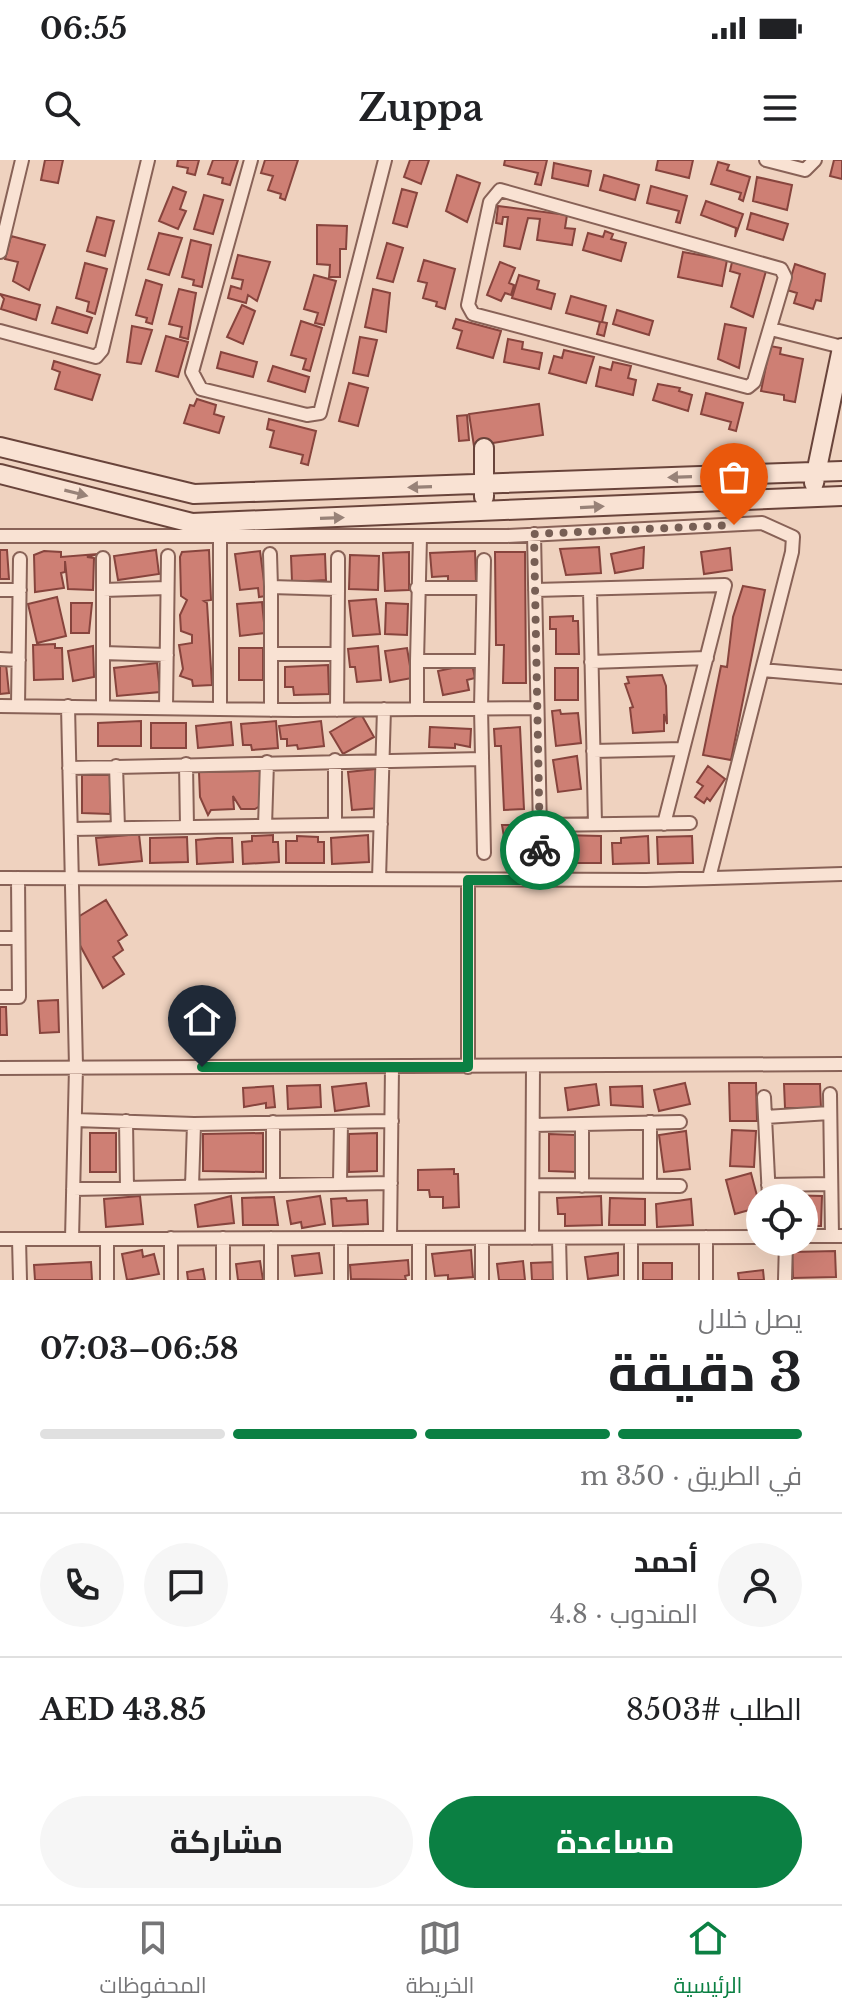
<!DOCTYPE html>
<html lang="ar">
<head>
<meta charset="utf-8">
<style>
	body { margin:0; font-family:"Libre Baskerville",Cairo,serif; background:#f6f6f6; color:#202124; direction:rtl; height:100vh; display:flex; flex-direction:column; font-size:30px; white-space:nowrap }
	* { box-sizing:border-box; margin:0 }
	p { font-size:26px; color:#757577 }
	.icon { flex:none; width:44px; height:44px; fill:none; stroke:currentColor; stroke-width:2; stroke-linecap:round; stroke-linejoin:round }
	.map { position:relative; height:1120px; overflow:hidden; direction:ltr }
	.details { display:flex; flex-direction:column; background:#fff; flex:1 }
	.details>* { flex:none }
	.buttons { position:absolute; left:746px; top:1024px; display:grid; gap:16px }
	.buttons a { display:grid; place-items:center; width:72px; height:72px; border-radius:50%; background:#fff; box-shadow:0 8px 32px #0002; font-size:40px }
	.pin { position:absolute; display:grid; place-items:center; width:68px; height:68px; color:#fff; margin:-82px -34px; border-radius:50% 50% 50% 0; rotate:-45deg; box-shadow:0 0 8px #0007 }
	.pin .icon { rotate:45deg }
	.courier { position:absolute; display:grid; place-items:center; width:80px; height:80px; margin:-40px; border:6px solid #0b8043; border-radius:50%; background:#fff; color:#222; box-shadow:0 2px 10px #0007 }
	.overview em { font-style:normal; font-weight:700 }
	.overview div { display:flex; flex-direction:column-reverse }
	.overview { display:flex; align-items:center; justify-content:space-between; height:136px; padding:0 40px }
	h1 { font-size:52px; font-weight:700; line-height:60px }
	.bar { display:grid; grid-template-columns:repeat(4,1fr); gap:12px 8px; align-content:center; height:96px; padding:0 40px }
	.bar i { height:10px; border-radius:6px; background:#e0e0e0 }
	.bar .current { background:#0b8043 }
	.bar p { grid-column:span 4 }
	.line { display:flex; align-items:center; gap:20px; padding:0 40px; border-top:2px solid #e0e0e0 }
	.line div { flex:1 }
	.round { display:grid; place-items:center; flex:none; width:84px; height:84px; border-radius:42px; background:#f6f6f6 }
	.cta { display:flex; gap:16px; margin-top:auto; padding:16px 40px }
	.cta a { flex:1; height:92px; border-radius:48px; background:#0b8043; color:#fff; font-size:32px; font-weight:700; line-height:92px; text-align:center }
	.cta a+a { background:#f6f6f6; color:#202124 }
	.status { display:flex; justify-content:space-between; align-items:center; height:56px; padding:0 40px; background:#fff; direction:ltr }
	.status svg { height:22px; fill:currentColor }
	header { display:flex; justify-content:space-between; align-items:center; height:104px; padding:0 40px; background:#fff; font-size:36px; font-weight:700 }
	.menu { display:flex; justify-content:space-around; align-items:center; height:112px; border-top:2px solid #e0e0e0; background:#fff; font-size:22px; color:#757577 }
	.menu a { display:grid; justify-items:center; gap:4px }
	.menu .current { color:#0b8043 }
	.map>svg:first-child { display:block }
</style>
</head>
<body>
<div class="status"><b>06:55</b><svg viewBox="0 0 49 12"><path d="M0 12V9h3v3zM5 12V6h3v6zM10 12V3h3v9zM15 12V0h3v12zM26 1h20v11H26zM47 4h2v5h-2z"/></svg></div>
<header><svg class="icon" aria-label="menu" viewBox="0 0 24 24"><path d="M4 6h16M4 12h16M4 18h16"/></svg>Zuppa<svg class="icon" aria-label="search" viewBox="0 0 24 24"><circle cx="10" cy="10" r="6"/><path d="M15 15l6 6"/></svg></header>
<div class="map">
<svg width="842" height="1120" viewBox="0 0 842 1120">
	<rect width="100%" height="100%" fill="#efd2bf"/>
	<path fill="#ce7f74" stroke="#87443d" stroke-width="2" d="M45,0H63L58,23L41,20Z
		M178,0H199L195,15L187,13L188,8L177,6Z
		M213,0H238L230,25L222,23L223,18L208,14Z
		M265,0H298L285,40L280,38L281,34L268,30L273,16L261,13Z
		M410,0H429L421,24L404,17Z
		M505,0H547L541,25L535,24L538,13L504,5Z
		M658,0H693L689,18L656,10Z
		M834,0H842V19L830,16Z
		M718,2L729,5L727,10L750,17L743,41L739,39L741,33L711,24Z
		M554,3L591,11L588,26L552,18Z
		M457,15L480,23L467,62L446,51Z
		M604,15L639,25L635,40L600,30Z
		M757,17L792,25L787,50L753,41Z
		M651,26L687,36L680,63L676,62L679,51L647,43Z
		M173,27L186,32L180,49L186,51L178,69L159,61Z
		M402,29L417,33L407,67L393,63Z
		M204,35L223,40L213,74L194,69Z
		M706,41L743,54L735,77L736,68L701,55Z
		M498,46L567,55L565,68L575,69L572,85L537,80L540,59L528,58L520,89L504,86L508,57H503L502,64L496,63Z
		M751,53L788,64L783,80L747,69Z
		M97,57L114,61L105,96L87,91Z
		M317,65L347,66L346,89H340V117H329L330,105L317,104Z
		M605,71L613,74L611,79L626,83L621,101L583,90L588,73L603,77Z
		M159,73L182,78L169,115L148,109Z
		M11,76L45,85L29,130L13,121L18,102L5,99Z
		M191,80L211,85L202,127L193,125L194,120L182,117Z
		M387,83L403,88L393,122L377,118Z
		M683,92L727,100L722,126L678,117Z
		M238,95L270,102L257,141L248,135L246,143L228,138L231,126L241,129L243,120L232,118Z
		M424,100L455,109L445,149L436,146L437,142L423,138L427,123L418,121Z
		M500,102L515,108L509,123L514,125L511,135L505,133L501,141L487,135Z
		M732,102L766,111L753,157L731,147L740,114L730,111Z
		M85,103L107,109L95,154L87,151L89,142L76,138Z
		M795,104L825,114L821,141L816,140L813,149L794,143L797,133L787,130Z
		M314,115L336,121L324,165L315,163L318,153L304,149Z
		M519,115L539,121L537,129L555,134L551,149L512,138Z
		M146,120L162,125L152,164L146,162L147,158L136,155Z
		M179,129L196,133L188,179L180,177L182,167L169,164Z
		M373,129L390,133L386,172L365,167Z
		M0,134L40,145L36,160L1,149L4,139Z
		M571,136L606,146L602,162L607,163L604,176L597,174L600,162L566,153Z
		M242,145L255,151L243,184L227,177Z
		M57,147L92,158L87,173L52,163Z
		M617,150L653,161L649,175L613,164Z
		M456,159L501,171L493,198L457,188L462,171L453,168Z
		M301,161L322,168L310,211L303,209L306,199L291,195Z
		M725,164L746,168L739,208L718,199Z
		M132,166L152,170L141,204L127,202Z
		M166,176L188,182L178,217L156,211Z
		M360,177L377,180L368,216L353,213Z
		M508,179L523,182L522,189L542,193L539,209L504,202Z
		M770,186L781,188L780,194L803,199L795,242L784,240V235L761,231Z
		M564,190L594,197L586,223L549,213L554,196L562,198Z
		M221,192L257,202L253,217L217,208Z
		M54,201L100,215L92,240L55,229L60,212L52,209Z
		M613,202L631,206L628,218L636,220L633,235L596,226L600,207L611,210Z
		M273,206L309,217L305,232L268,221Z
		M349,223L368,228L358,266L339,261Z
		M658,224L680,228L679,231L692,235L688,251L653,240Z
		M706,233L743,243L736,271L729,269L731,262L701,254Z
		M197,239L216,245L214,254L224,257L219,273L184,263L190,245L194,246Z
		M539,244L543,275L474,286L469,254Z
		M467,255L469,280L459,281L457,256Z
		M269,259L316,271L308,305L301,303L303,295L270,287L274,271L267,269Z
		M599,387L601,413L566,415L560,389Z
		M644,387L643,408L615,413L611,394Z
		M730,388L732,410L704,414L701,392Z
		M0,390H7L9,419H0Z
		M156,390L159,414L118,420L114,396Z
		M209,390L211,440L204,441L207,443L212,525L193,526L192,520L180,516L183,509L179,485L192,483V475L181,471L180,455L187,440L181,436L180,397L182,392Z
		M44,391L61,392V397L98,394L87,397L94,398L93,430L68,429L65,401V412L61,413L64,428L35,432L34,395Z
		M260,391L266,436L259,437L258,428L240,430L235,394Z
		M475,391L476,422L448,423V416L432,417L430,393Z
		M409,392V430L385,431L383,393Z
		M495,392H525L526,523H503L504,485H496Z
		M325,394L326,420L292,422L291,396Z
		M350,395L379,396L378,430L349,429Z
		M743,426L765,430L731,600L703,595L721,506L727,507L733,457Z
		M57,437L66,476L37,483L28,444Z
		M376,439L380,474L353,476L349,441Z
		M262,442L265,473L240,476L237,444Z
		M71,443H92L89,473H71Z
		M386,443L408,444L407,475L385,474Z
		M573,456V461H578L579,494H556V469H550V457Z
		M55,484V488H62L63,519L34,520L33,485Z
		M93,486L94,517L73,521L68,491Z
		M378,486L381,520L357,522L355,507H350L348,489Z
		M239,488H263V520H239Z
		M407,488L412,518L390,522L385,491Z
		M157,503L160,532L117,536L114,508Z
		M6,504L9,533L0,534V505Z
		M472,504L475,518L467,520L469,530L443,535L438,511Z
		M328,505L329,534L294,535L293,527H285V507Z
		M555,508H578V540H555Z
		M662,515L666,526L667,564L664,554V571L633,573L630,548L633,547L625,524L629,523L627,517Z
		M560,550L561,554L578,553L581,583L556,586L552,551Z
		M361,554L374,577L343,594L330,572Z
		M141,561V586H98V563Z
		M276,561L278,588L252,590L251,585H243L241,564Z
		M321,561L324,586L298,589L297,585L287,586V579H281L279,566Z
		M231,562L233,585L198,588L196,566Z
		M151,563H186V588H151Z
		M430,567L471,569L470,587L455,584V588L429,587Z
		M520,567L524,649L504,650L501,586H495L494,569Z
		M577,596L581,629L558,632L553,600Z
		M708,606L725,619L710,641L707,638L704,643L695,637L703,626L697,622Z
		M376,609L380,648L352,650L348,612Z
		M260,611L265,620V643L255,649H241L233,636L234,649L211,650L208,655L200,637L199,612Z
		M82,615H110V654L82,653Z
		M502,665H522L523,697H502V689H506Z
		M139,674L142,701L99,705L96,678Z
		M273,675V682H278L279,702L243,704L242,682L252,681V676Z
		M368,675L369,702L332,704L331,678Z
		M560,675L601,676V703H566L567,691H560Z
		M297,676L318,677V682H324V703H286V681H297Z
		M648,676L649,703L613,704L612,683H621V678Z
		M692,676L693,703L658,704L657,677Z
		M187,677L188,702L150,703V678Z
		M217,678H232L233,702L197,704L196,680Z
		M106,740L127,775L118,781L123,790L113,797L124,814L103,828L68,763Z
		M58,840L59,872L40,873L38,841Z
		M0,847H6L7,875H0Z
		M366,923L369,946L335,951L332,927Z
		M685,923L690,944L659,951L654,930Z
		M729,923H756L757,961H730Z
		M596,924L599,945L568,950L565,928Z
		M784,924H820L821,948H785Z
		M320,925L321,947L288,949L287,926Z
		M273,926L275,947L266,948V943L244,947L243,928Z
		M642,926L643,947L611,945L610,927Z
		M732,970L756,971L754,1007L730,1006Z
		M686,971L690,1009L664,1012L659,975Z
		M90,973H116V1012H90Z
		M263,973V1012L203,1011V974Z
		M377,973V1011L349,1012V974Z
		M549,974L576,975V1012L549,1011Z
		M454,1009V1014H458L459,1047L443,1048V1037H430L429,1030H418V1010Z
		M751,1013L760,1047L735,1054L726,1020Z
		M781,1035L822,1036L821,1066H804V1038H781Z
		M140,1036L143,1064L106,1067L104,1039Z
		M231,1036L234,1063L198,1067L195,1045Z
		M320,1036L325,1064L302,1068L301,1062L291,1064L287,1041Z
		M601,1036L602,1065L565,1066V1054H558L557,1038Z
		M274,1037L278,1065H243L242,1038Z
		M346,1038L347,1041L367,1040L368,1064L333,1066L331,1039Z
		M610,1038L645,1039V1065H609Z
		M691,1039L693,1065L657,1067L656,1044Z
		M142,1090L143,1097L154,1094L159,1114L127,1120L122,1094Z
		M471,1090L473,1117L448,1119V1115L435,1116L432,1094Z
		M835,1091L836,1117L793,1118L792,1092Z
		M319,1093L322,1113L295,1116L292,1096Z
		M618,1093V1115L588,1119L585,1097Z
		M408,1100L409,1115L405,1116L406,1120L351,1119L350,1105Z
		M260,1101L263,1120H238L236,1104Z
		M523,1101L525,1120H499L497,1104Z
		M91,1102L92,1120H35L34,1105Z
		M554,1102L555,1120H532L531,1103Z
		M643,1103H672V1120H643Z
		M203,1109L205,1120H188L187,1112Z
		M763,1110L764,1120H739L738,1113Z"/>
	<g fill="none" stroke-linecap="round" stroke-linejoin="round">
		<defs>
			<path id="street" d="M251,0L192,212L201,229L307,255L320,253L385,0
				M766,0L805,10L815,0
				M500,30L781,109L785,117L754,222L748,227L473,154L468,145L490,42Z
				M0,92L22,0
				M771,169L842,187
				M0,171L96,197L102,190L148,0
				M534,374L541,720
				M0,376H507L762,363L793,377L792,392L709,718
				M420,377L417,501H482
				M270,394L271,427
				M103,398V546
				M484,400L481,548L484,693
				M417,428H483
				M338,429V398
				M590,429L595,664
				M0,430H20
				M103,430L167,428
				M535,430L725,425L664,664
				M103,493L167,495
				M271,494H337
				M0,499L19,500
				M591,502L707,498
				M762,510L842,517
				M0,546L295,550L537,548
				M18,546L20,399
				M68,546L76,907L72,1079
				M166,548L168,396
				M220,549V378
				M417,549V501
				M271,550V427L338,429L337,550
				M593,591L683,589
				M186,604L187,667
				M116,606L118,668
				M69,608L482,599
				M335,665V600
				M540,665L690,663
				M265,666L267,602
				M71,669L381,664
				M0,718L646,720L842,714
				M379,719L384,549
				M468,720V907
				M0,778H18
				M0,837H19L18,718
				M0,908L842,904
				M830,934L832,1076
				M764,937L769,1038
				M765,957L830,953
				M75,960L194,964L192,1026
				M126,961L127,1028
				M194,964L392,961
				M582,964V1026
				M533,965L680,962
				M273,1022V962
				M340,1022L341,962
				M533,1025L680,1026
				M768,1025L831,1024
				M650,1026V962
				M73,1029L391,1023
				M804,1076H842
				M706,1077V1120
				M171,1078V1120
				M223,1078V1120
				M271,1078V1120
				M390,1078L392,907
				M419,1078V1120
				M482,1078V1120
				M532,1078L533,907
				M559,1078L560,1120
				M0,1079L760,1077
				M19,1079L20,1120
				M107,1120V1079
				M341,1120V1078
				M631,1120V1078
				M785,1120L786,1082"/>
			<path id="secondary" d="M0,287L194,334L842,311
				M484,288V337
				M0,314L192,363L842,336
				M814,323L842,188"/>
		</defs>
		<use href="#street" stroke="#886257" stroke-width="16"/>
		<use href="#secondary" stroke="#69443b" stroke-width="22"/>
		<use href="#street" stroke="#f9e2d3" stroke-width="12"/>
		<use href="#secondary" stroke="#f9e2d3" stroke-width="18"/>
	</g>
	<defs><path id="oneway-solid" d="M-6-.8H1V-3.2L6.5 0L1 3.2V.8H-6Z" transform="scale(2)"/></defs>
	<g fill="#988278">
		<use href="#oneway-solid" transform="translate(680 317) rotate(178)"/>
		<use href="#oneway-solid" transform="translate(420 327) rotate(178)"/>
		<use href="#oneway-solid" transform="translate(76 333) rotate(14)"/>
		<use href="#oneway-solid" transform="translate(592 347) rotate(-3)"/>
		<use href="#oneway-solid" transform="translate(332 358) rotate(-2)"/>
	</g>
	<g fill="none" stroke-linecap="round" stroke-linejoin="round">
		<path stroke="#775f55" stroke-width="8" stroke-dasharray="0 14.4" d="M540,690L534,374L734,365"/>
		<path stroke="#0b8043" stroke-width="10" d="M202,907H468V720H541L540,690"/>
	</g>
</svg>
<div class="buttons">
<a><svg class="icon" aria-label="locate" viewBox="0 0 24 24"><circle cx="12" cy="12" r="6"/><path d="M12 2v4M12 18v4M2 12h4M18 12h4"/></svg></a>
</div>
<div class="pin" style="left:734px;top:365px;background:#ea580c"><svg class="icon" aria-label="bag" viewBox="0 0 24 24"><path d="M5 8h14l-1 12H6zM9 8a3 3 0 0 1 6 0"/></svg></div>
<div class="pin" style="left:202px;top:907px;background:#1f2937"><svg class="icon" aria-label="home" viewBox="0 0 24 24"><path d="M3 11l9-7 9 7M6 9v11h12V9"/></svg></div>
<div class="courier" style="left:540px;top:690px"><svg class="icon" aria-label="bike" viewBox="0 0 24 24"><circle cx="6" cy="16" r="4"/><circle cx="18" cy="16" r="4"/><path d="M6 16l4-8h5l3 8M10 8l3 8H6M13 5h3"/></svg></div>
</div>
<section class="details">
<div class="overview"><div><h1>3 دقيقة</h1><p>يصل خلال</p></div><em>06:58–07:03</em></div>
<div class="bar"><i class="current"></i><i class="current"></i><i class="current"></i><i></i><p>في الطريق · 350 m</p></div>
<div class="line" style="height:144px"><a class="round"><svg class="icon" aria-label="person" viewBox="0 0 24 24"><circle cx="12" cy="8" r="4"/><path d="M4 21q1-7 8-7t8 7"/></svg></a><div><b>أحمد</b><p>المندوب · 4.8</p></div><a class="round"><svg class="icon" aria-label="chat" viewBox="0 0 24 24"><path d="M4 5h16v11H9l-5 4z"/></svg></a><a class="round"><svg class="icon" aria-label="phone" viewBox="0 0 24 24"><path d="M5 4h4l2 5-3 2q2 4 5 5l2-3 5 2v4C11 20 4 13 5 4z"/></svg></a></div>
<div class="line" style="height:104px"><div>الطلب #8503</div><b>AED 43.85</b></div>
<div class="cta"><a>مساعدة</a><a>مشاركة</a></div>
</section>
<nav class="menu">
<a class="current"><svg class="icon" aria-label="home" viewBox="0 0 24 24"><path d="M3 11l9-7 9 7M6 9v11h12V9"/></svg>الرئيسية</a>
<a><svg class="icon" aria-label="map" viewBox="0 0 24 24"><path d="M3 6l6-2 6 2 6-2v14l-6 2-6-2-6 2zM9 4v14M15 6v14"/></svg>الخريطة</a>
<a><svg class="icon" aria-label="saved" viewBox="0 0 24 24"><path d="M7 4h10v16l-5-4-5 4z"/></svg>المحفوظات</a>
</nav>
</body>
</html>
